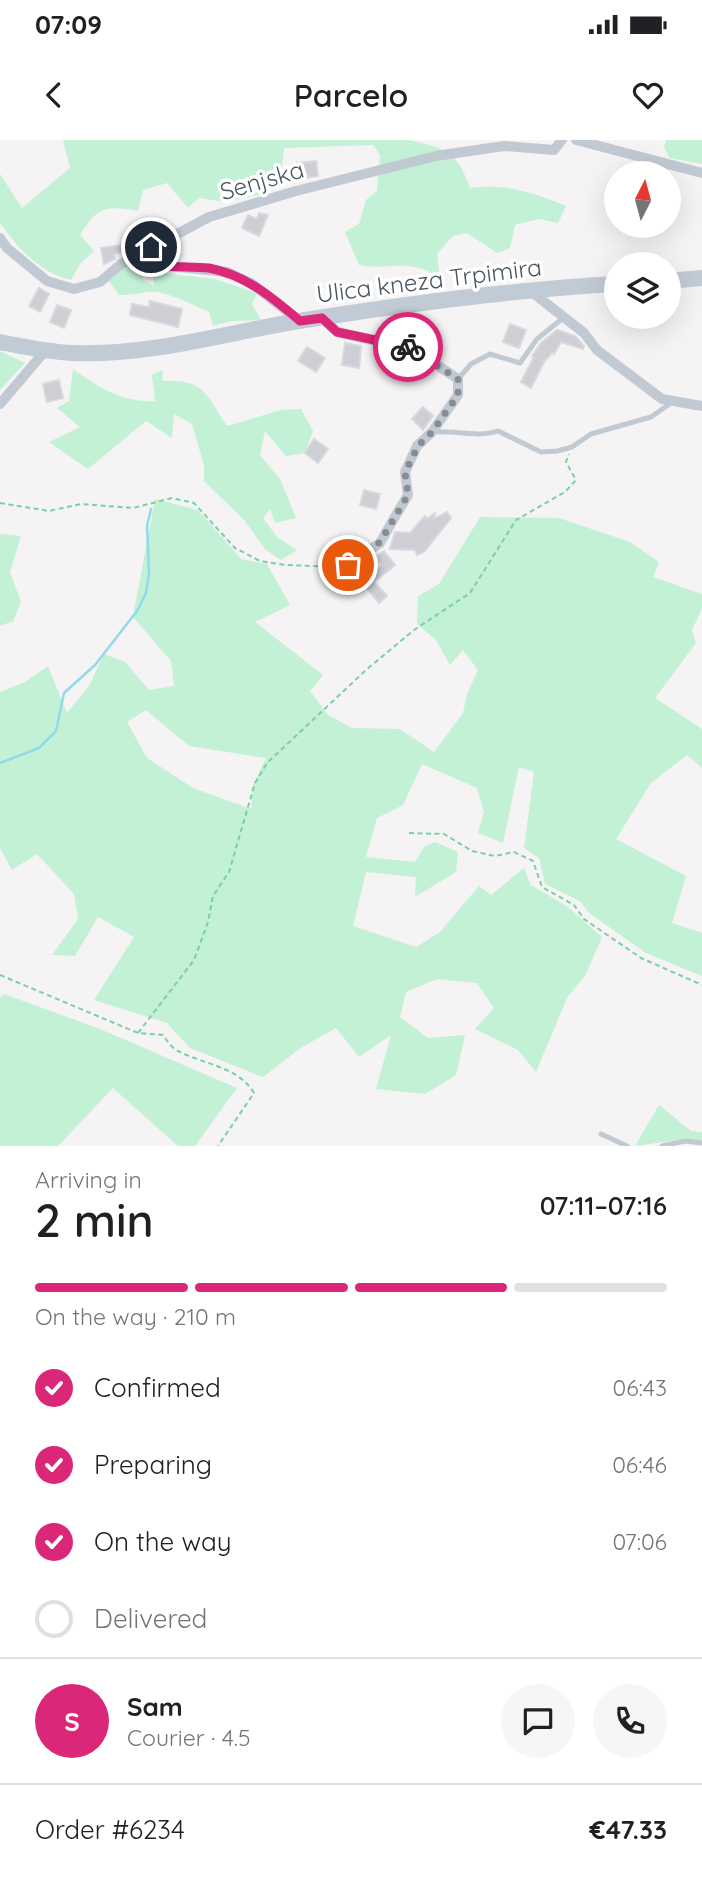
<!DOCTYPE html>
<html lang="en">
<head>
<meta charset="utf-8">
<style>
	body { margin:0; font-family:Quicksand,sans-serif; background:#f6f6f6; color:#202124; height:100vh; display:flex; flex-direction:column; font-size:26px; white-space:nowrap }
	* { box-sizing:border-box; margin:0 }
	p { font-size:23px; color:#757577 }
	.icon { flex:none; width:38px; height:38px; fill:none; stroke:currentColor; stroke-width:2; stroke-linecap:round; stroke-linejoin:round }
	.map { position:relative; height:1006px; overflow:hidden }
	.sheet { display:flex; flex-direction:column; background:#fff; flex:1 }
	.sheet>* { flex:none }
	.needle { width:46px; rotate:6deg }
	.controls { position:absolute; left:604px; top:21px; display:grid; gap:14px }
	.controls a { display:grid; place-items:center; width:77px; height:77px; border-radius:50%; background:#fff; box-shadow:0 7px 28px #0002; font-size:35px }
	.pin { position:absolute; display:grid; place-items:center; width:60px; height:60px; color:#fff; margin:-30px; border:4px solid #fff; border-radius:50%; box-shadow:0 2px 7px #0007 }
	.courier { position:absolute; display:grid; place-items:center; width:70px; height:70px; margin:-35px; border:5px solid #db2777; border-radius:50%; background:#fff; color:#222; box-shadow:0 2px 9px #0007 }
	.headline em { font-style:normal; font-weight:600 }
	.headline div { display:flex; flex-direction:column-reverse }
	.headline { display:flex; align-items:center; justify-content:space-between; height:119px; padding:0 35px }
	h1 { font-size:46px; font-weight:600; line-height:52px }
	.bar { display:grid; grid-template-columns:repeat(4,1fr); gap:10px 7px; align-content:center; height:84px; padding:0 35px }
	.bar i { height:9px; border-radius:5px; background:#e0e0e0 }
	.bar .active { background:#db2777 }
	.bar p { grid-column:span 4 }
	.line { display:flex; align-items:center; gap:18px; padding:0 35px; border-top:2px solid #e0e0e0 }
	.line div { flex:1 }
	.round { display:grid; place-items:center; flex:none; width:74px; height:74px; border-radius:37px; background:#f6f6f6 }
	ol { padding:0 35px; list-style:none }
	li { display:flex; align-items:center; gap:21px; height:77px }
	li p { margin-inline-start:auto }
	li .icon { padding:7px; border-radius:50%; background:#db2777; color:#fff; stroke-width:4 }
	li:last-child { color:#757577 }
	li i { width:38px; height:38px; border:4px solid #e0e0e0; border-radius:50% }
	.status { display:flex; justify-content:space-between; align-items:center; height:49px; padding:0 35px; background:#fff; direction:ltr }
	.status svg { height:19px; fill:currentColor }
	header { display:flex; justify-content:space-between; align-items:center; height:91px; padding:0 35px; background:#fff; font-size:32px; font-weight:600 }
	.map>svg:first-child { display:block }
</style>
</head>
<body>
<div class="status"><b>07:09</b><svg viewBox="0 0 49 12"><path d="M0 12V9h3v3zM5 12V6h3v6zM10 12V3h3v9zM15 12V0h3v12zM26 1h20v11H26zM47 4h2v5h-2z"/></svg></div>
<header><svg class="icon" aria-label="back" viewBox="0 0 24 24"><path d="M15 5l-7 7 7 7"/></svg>Parcelo<svg class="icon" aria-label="heart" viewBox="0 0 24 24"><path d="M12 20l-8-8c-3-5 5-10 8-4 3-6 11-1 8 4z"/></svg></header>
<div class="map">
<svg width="702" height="1006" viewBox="0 0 702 1006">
	<rect width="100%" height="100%" fill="#f5f3f3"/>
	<path fill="#c3f1d5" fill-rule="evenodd" d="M63,0H408C446,8 457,11 470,48C503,43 536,53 566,66L558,83L539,79L515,85L510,108L497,113L467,93L453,96L437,114L440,138C408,117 393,131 359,125L345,92L359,84L366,60L377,51L380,15L373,5L284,8L280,43L262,33L268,53L225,62L199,58L188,68L167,43L143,50L138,71C106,65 97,67 80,95L94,111L80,124L71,140C41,133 18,109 0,83V34L22,68L70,28Z
		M666,0H702V24L670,18L664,7Z
		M127,124L140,131L143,140L154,146L153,132L215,139L257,153L252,164L261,180L231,181L213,186L209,172C192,165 166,150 147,152C137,154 130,155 119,155L109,141Z
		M0,211L25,223L0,250Z
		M73,229C98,247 123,263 155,261L152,235L162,230L163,241C205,239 206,255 227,286L281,270L301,269L313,291L305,313L286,316L265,291L260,315L280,339L296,378L275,383L270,369L263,378L277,397L297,410L281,420L266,410L244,380L204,341V325L192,284L174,274L172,298L146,281L88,329L49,302L80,287L57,268L69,261Z
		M155,359L198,370L241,419L267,424L290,465L255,482L323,535L310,551L328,575L352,588L400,589L434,612L463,573L467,554L478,530L463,510L450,525L436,500L417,484L418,456L439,444L480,377L559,378L630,402L659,422L653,437L702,454V468L692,490L696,503L655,558L702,589V628L687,615L651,643L616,699L686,736L672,783L702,793V836L646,813L589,773L580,761L545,744L539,718L524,708L534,632L519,627L503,703L478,693L484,672L477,648L422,624L403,665L377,678L366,717L415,722L424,707L435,702L458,712L456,732L415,757L416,737L366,732L353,786L416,807L440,792L479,746L491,755L524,728L531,745L568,767L602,797L586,834L567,858L536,932L518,910L475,889L494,868L477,843L437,839L406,852L400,877L428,898L465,895L456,935L425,954L376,949L391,895L359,917L336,888L302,907L263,937L190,908L167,883L94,860L134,797L98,777L75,816L52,815L78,779L74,754L37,714L12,730L0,708V552L25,542L48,526L67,573L90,544L104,514L125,522L149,550L174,546L171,521L133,477ZM146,570L189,606L266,618L253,645L251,669L193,648L147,618L127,582Z
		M0,394L21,396L10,432L21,462L13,481L0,486Z
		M4,854L100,889L237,948L195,1006H178L113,948L58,1006H0V857Z
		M659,965L691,991L702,992V1001L685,999L635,1006Z"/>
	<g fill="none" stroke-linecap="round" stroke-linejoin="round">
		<path stroke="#90daee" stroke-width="2.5" d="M0,623L39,608L56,591L64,553L95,525L137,471L146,453L149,433L147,386L151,369"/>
	</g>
	<path fill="#cdcfd5" stroke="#d7d9de" stroke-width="2" d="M316,21L318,36L299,39L297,23Z
		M259,73L268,75L259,96L242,88L248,75L257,79Z
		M128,104L129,111L114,114L115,119L104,124L101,108Z
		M39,148L49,154L40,172L29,166Z
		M150,161L182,169L178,187L130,175L132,164L149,167Z
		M57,165L71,170L64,188L50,182Z
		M510,184L526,190L519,208L503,202Z
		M557,190L575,196L584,206L583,209L561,202L554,214L552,213L544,222L531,248L521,242L534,217L532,216L541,203Z
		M345,203L361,206L359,228L342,225Z
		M307,207L325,218L316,232L298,221Z
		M59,240L63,258L47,262L43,244Z
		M423,267L433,276L423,290L412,279Z
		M314,299L328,309L318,323L305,313Z
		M364,350L380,354L376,369L360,365Z
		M447,372L451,378L424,412L417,415L415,410L390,409L395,392L410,393L425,376L427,379L435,373L434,379Z
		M384,411L395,425L374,442L387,456L379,463L360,440L382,426L376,417Z"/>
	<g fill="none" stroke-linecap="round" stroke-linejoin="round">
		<path stroke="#7ad0a6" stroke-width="2" stroke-dasharray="5 3.5" stroke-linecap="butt" d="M0,363L49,371L81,364L133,368L172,358L194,363L235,408L260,421L285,425L339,427
			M409,693L444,694L472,711L495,716L514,712L533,721L542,747L574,765L584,779L641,818L702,845
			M0,835L138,893L163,895C167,901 172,908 178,911C203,924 239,927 254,953L218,1006
			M138,893L194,820L208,782L213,756L229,732L255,643L267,623L366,530L414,490L470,453L516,380L565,352L576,340L566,322L569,314"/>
		<path stroke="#c1cad2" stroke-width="5" d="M458,239L471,224L490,214L520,223L537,199L563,178
			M432,292C455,290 477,298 498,291L541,312L557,311L572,307L591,294L651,277L671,263
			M601,994L627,1006
			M662,1006L685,1001L702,1003"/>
		<path stroke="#c1cad2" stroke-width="10" d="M576,0L702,33
			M0,98L7,108L47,141L74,149L100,142L121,124L209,77L296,51L436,16L504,6L554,10L562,0
			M151,107L159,125L227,132L251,143L300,181
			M528,149L584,193L597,210L662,259L702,266
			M322,178L337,192L413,209L458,239V255L432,292L417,306L405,332L408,355L396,375L380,403L348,424
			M0,264L45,211"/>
		<path stroke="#c1cbd6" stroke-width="16" d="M668,141L702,138
			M0,202C25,207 48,212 73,213C149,216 225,193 299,181C405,164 509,150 616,144"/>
	</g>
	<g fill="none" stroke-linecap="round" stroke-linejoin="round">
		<path stroke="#868d94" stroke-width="7" stroke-dasharray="0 12.6" d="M348,425L380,402L408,355L405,332L418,306L432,292L458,255V239L408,207"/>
		<path stroke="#db2777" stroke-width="9" d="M151,107L159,125C176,128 193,126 209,128C246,135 273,158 300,181L322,178L337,192L408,207"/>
	</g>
	<g text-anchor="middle" stroke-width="7" stroke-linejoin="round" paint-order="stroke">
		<g font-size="24" fill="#4a5661" stroke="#fff">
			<text transform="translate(262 41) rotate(-16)" y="8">Senjska</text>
			<text transform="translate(429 141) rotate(-7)" y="8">Ulica kneza Trpimira</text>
		</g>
	</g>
</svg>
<div class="controls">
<a><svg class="needle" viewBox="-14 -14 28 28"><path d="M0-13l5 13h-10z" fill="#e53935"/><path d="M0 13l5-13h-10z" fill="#757577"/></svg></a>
<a><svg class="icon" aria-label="layers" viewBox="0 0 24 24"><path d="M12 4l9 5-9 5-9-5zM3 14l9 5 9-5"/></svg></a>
</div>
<div class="pin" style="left:348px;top:425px;background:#ea580c"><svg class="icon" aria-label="bag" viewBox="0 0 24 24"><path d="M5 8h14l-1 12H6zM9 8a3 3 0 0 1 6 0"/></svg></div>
<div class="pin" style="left:151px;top:107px;background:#1f2937"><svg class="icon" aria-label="home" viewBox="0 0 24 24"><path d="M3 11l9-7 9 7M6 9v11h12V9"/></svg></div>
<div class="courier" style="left:408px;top:207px"><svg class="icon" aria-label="bike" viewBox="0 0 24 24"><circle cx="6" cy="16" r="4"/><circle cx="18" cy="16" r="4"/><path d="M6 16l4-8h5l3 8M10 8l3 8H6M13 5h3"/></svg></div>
</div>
<section class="sheet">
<div class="headline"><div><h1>2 min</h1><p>Arriving in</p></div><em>07:11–07:16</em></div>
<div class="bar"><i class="active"></i><i class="active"></i><i class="active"></i><i></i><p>On the way · 210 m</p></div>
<ol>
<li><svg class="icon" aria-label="check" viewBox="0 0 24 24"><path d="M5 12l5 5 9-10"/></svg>Confirmed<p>06:43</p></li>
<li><svg class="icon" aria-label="check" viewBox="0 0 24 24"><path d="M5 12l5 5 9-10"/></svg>Preparing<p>06:46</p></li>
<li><svg class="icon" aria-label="check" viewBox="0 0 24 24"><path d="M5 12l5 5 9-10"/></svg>On the way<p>07:06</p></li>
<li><i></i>Delivered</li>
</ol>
<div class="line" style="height:126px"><b class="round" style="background:#db2777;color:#fff">S</b><div><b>Sam</b><p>Courier · 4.5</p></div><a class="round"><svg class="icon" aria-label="chat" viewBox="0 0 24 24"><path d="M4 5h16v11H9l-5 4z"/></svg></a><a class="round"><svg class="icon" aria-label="phone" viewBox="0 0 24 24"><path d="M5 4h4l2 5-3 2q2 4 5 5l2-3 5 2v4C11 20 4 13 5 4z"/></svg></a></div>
<div class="line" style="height:91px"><div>Order #6234</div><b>€47.33</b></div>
</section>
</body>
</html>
